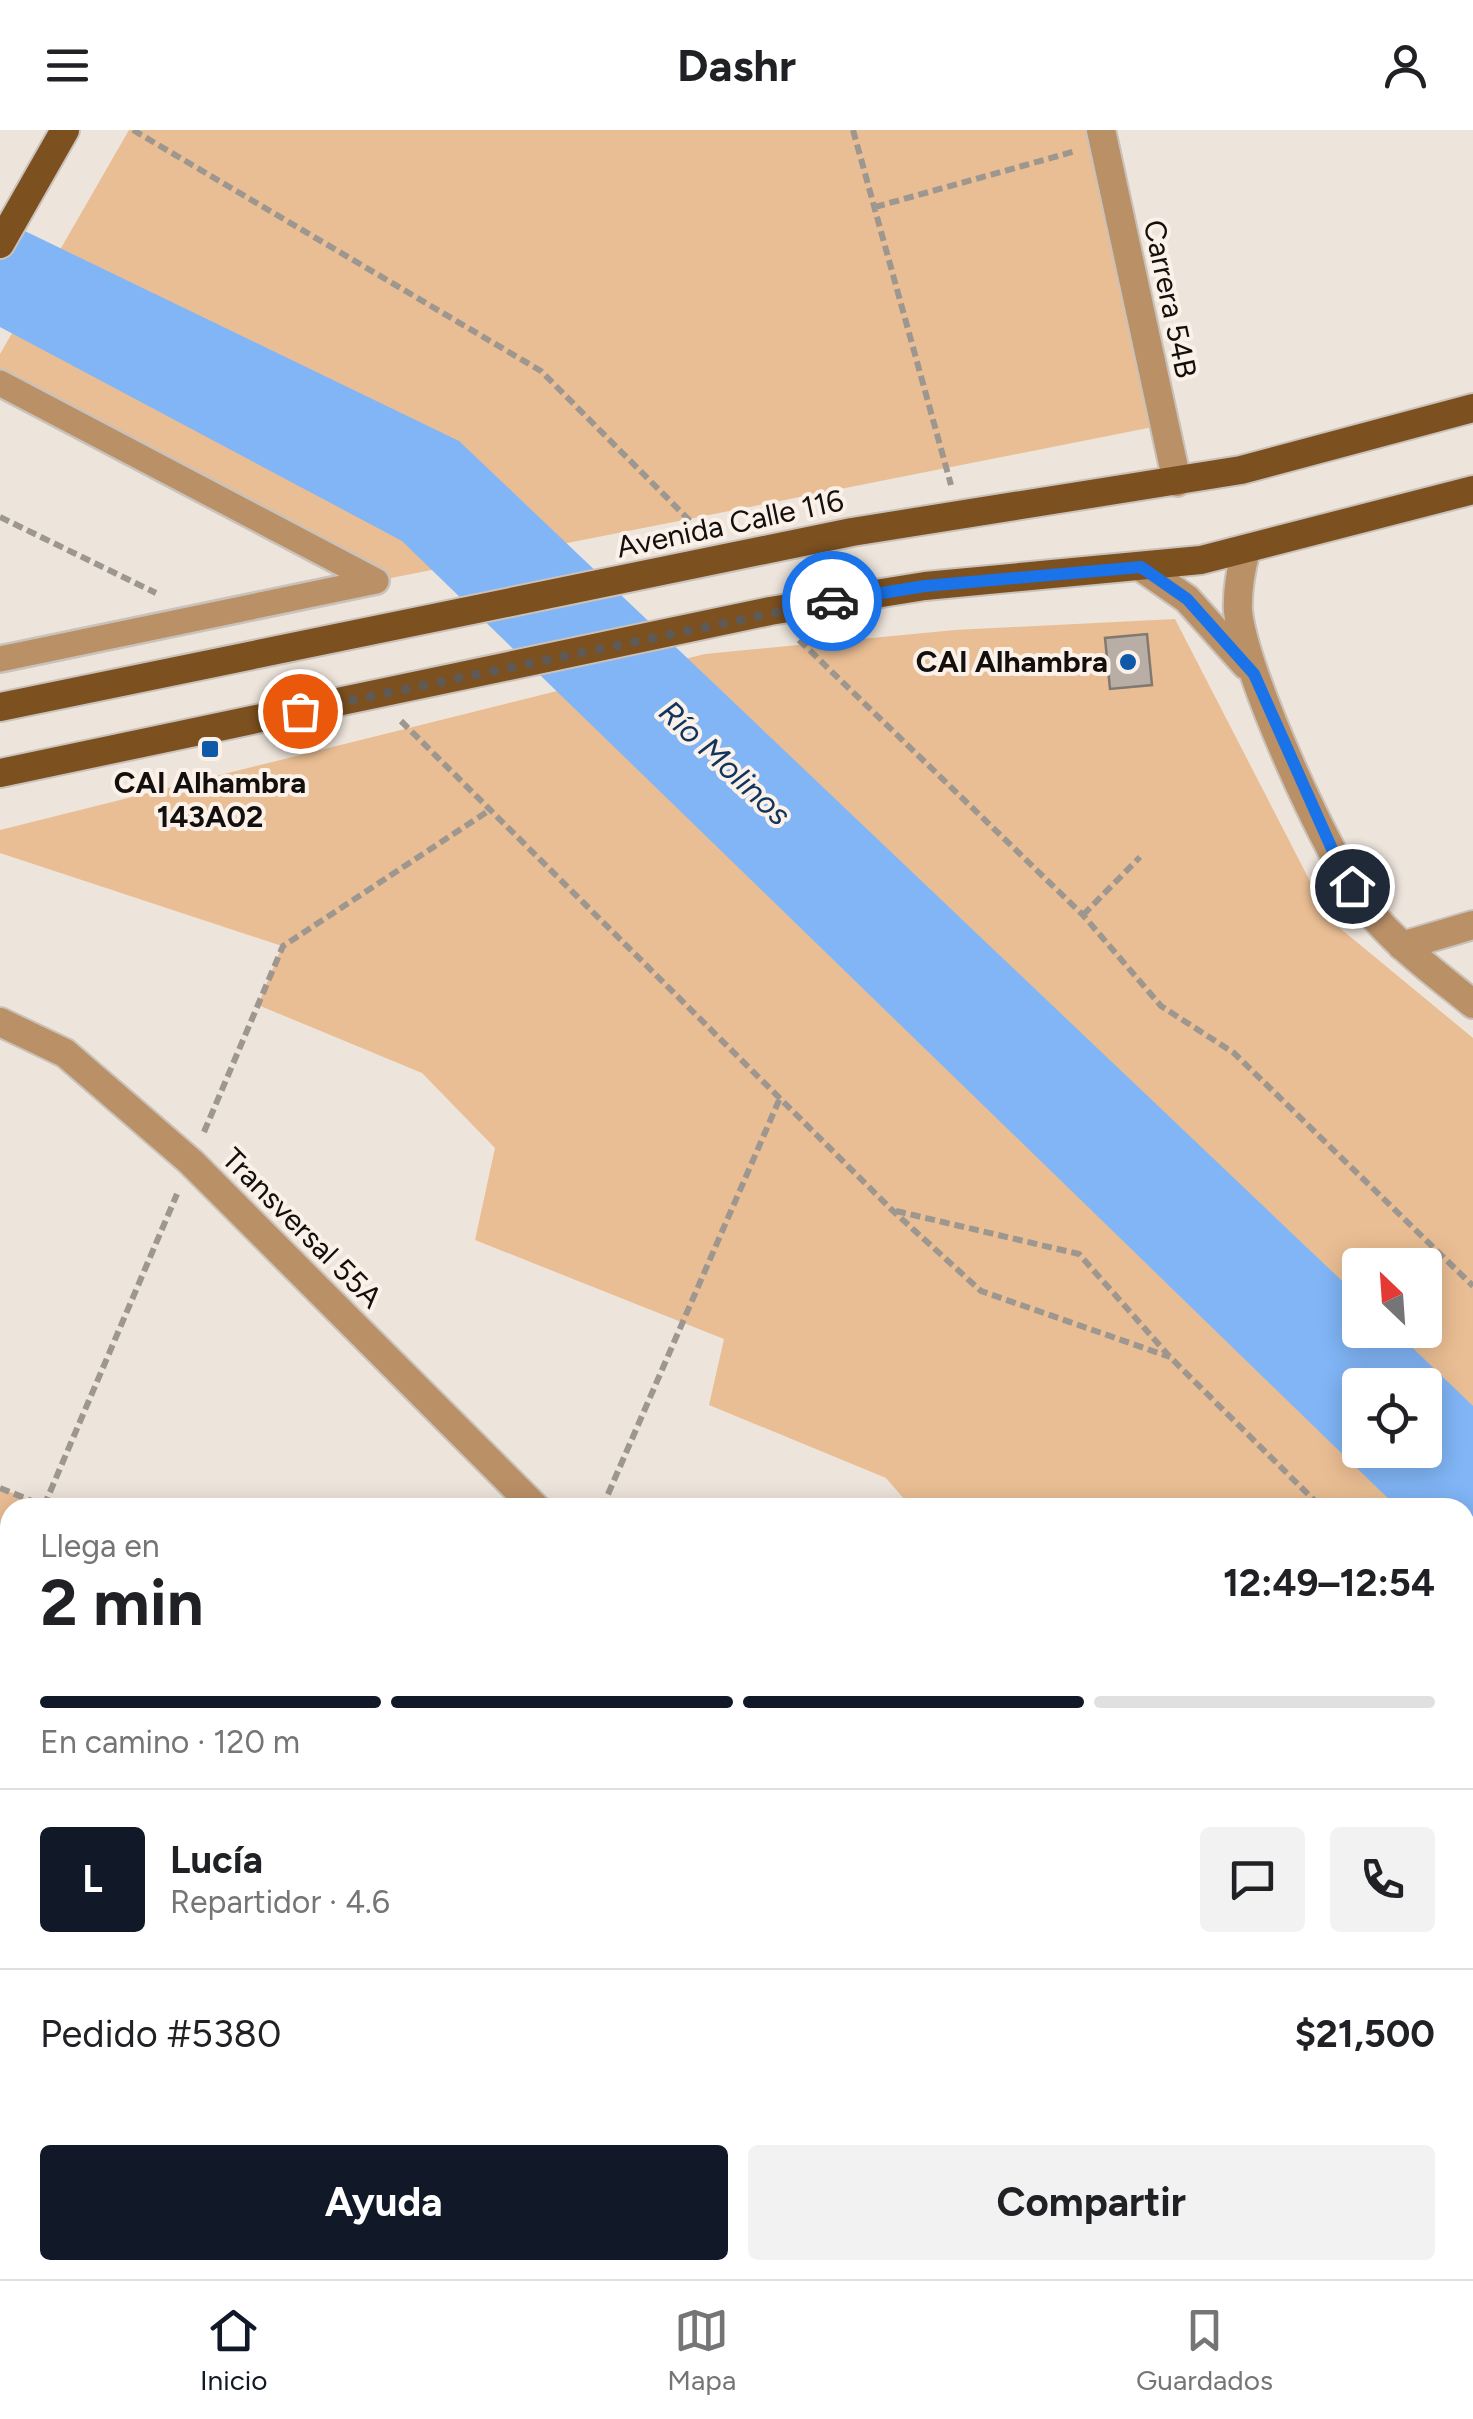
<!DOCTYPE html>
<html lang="es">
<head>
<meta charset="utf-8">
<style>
	body { margin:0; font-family:Figtree,sans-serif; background:#f2f2f2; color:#202124; height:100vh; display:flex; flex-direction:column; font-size:38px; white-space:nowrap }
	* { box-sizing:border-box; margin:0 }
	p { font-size:32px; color:#757577 }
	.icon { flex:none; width:55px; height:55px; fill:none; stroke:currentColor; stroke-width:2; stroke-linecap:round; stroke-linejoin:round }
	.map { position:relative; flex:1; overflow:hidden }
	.drawer { position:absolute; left:0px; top:1368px; width:1475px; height:782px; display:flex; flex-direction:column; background:#fff; border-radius:30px 30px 0 0; box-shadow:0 5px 25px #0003 }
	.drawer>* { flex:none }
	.needle { width:65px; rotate:335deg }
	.controls { position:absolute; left:1342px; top:1118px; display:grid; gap:20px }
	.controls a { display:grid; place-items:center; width:100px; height:100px; border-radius:10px; background:#fff; box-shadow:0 5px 25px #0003; font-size:50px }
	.pin { position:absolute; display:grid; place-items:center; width:85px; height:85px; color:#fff; margin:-42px; border:5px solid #fff; border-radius:50%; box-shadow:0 2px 10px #0007 }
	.courier { position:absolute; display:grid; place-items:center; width:100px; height:100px; margin:-50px; border:8px solid #1a73e8; border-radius:50%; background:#fff; color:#222; box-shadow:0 2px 12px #0007 }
	.summary em { font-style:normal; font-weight:700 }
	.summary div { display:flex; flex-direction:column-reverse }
	.summary { display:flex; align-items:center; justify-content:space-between; height:170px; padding:0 40px }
	h1 { font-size:65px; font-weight:700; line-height:75px }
	.bar { display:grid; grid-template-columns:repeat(4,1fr); gap:15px 10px; align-content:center; height:120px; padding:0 40px }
	.bar i { height:12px; border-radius:8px; background:#e0e0e0 }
	.bar .current { background:#111827 }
	.bar p { grid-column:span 4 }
	.line { display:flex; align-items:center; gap:25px; padding:0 40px; border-top:2px solid #e0e0e0 }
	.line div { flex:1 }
	.round { display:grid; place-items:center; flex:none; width:105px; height:105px; border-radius:10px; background:#f2f2f2 }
	.cta { display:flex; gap:20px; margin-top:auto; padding:20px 40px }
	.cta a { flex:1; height:115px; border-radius:10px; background:#111827; color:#fff; font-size:40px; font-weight:700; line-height:115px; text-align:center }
	.cta a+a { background:#f2f2f2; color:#202124 }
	header { display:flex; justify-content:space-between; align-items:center; height:130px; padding:0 40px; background:#fff; font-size:45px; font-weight:700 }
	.dock { display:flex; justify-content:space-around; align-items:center; height:140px; border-top:2px solid #e0e0e0; background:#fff; font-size:28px; color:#757577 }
	.dock a { display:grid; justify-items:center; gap:5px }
	.dock .current { color:#111827 }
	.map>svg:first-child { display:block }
</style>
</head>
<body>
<header><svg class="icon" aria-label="menu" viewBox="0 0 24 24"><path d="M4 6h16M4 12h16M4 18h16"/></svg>Dashr<svg class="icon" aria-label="person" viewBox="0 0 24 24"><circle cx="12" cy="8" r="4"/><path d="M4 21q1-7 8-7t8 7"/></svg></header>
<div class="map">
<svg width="1473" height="2149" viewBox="0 0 1473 2149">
	<rect width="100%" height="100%" fill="#ede4db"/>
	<path fill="#e6d6c8" d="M1465,1603L1473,1613V1922L1465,1942Z
		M847,2140H1385L1382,2149H843Z"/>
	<path fill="#eabe94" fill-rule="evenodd" d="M129,0H1086L1153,297L376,451L0,253V224Z
		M1175,489L1330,790L1473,908V1613L1465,1602V1378L911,1377L886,1348L709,1275L724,1209L475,1110L495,1018L422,943L258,875L282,816L0,723V700L705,524L955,500ZM1360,1135H1425V1200H1360ZM1360,1255H1425V1320H1360Z
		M0,1358L48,1377L10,1378L9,1509L0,1505Z"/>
	<path fill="#81b5f6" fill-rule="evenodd" d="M0,89L459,311L1360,1168V1200H1394L1473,1276V1448L1465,1441V1378L1397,1377L402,411L0,197ZM1360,1255H1425V1320H1360Z"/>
	<path fill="#b8aea6" stroke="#817870" stroke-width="2.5" d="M1147,504L1152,555L1110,559L1105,508Z"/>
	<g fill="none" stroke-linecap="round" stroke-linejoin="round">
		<defs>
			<path id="pedestrian" d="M0,253L376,451L0,529"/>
			<path id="minor" d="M1101,0L1177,352
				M1402,816L1473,795
				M0,892L65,923L191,1032L536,1378
				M0,1974L10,1983
				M228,2140L250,2149
				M292,2149L296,2140"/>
			<path id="tertiary" d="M1246,420C1241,439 1237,461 1238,481C1244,543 1327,725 1365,776C1395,814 1435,843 1473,874
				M1141,437L1187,469L1246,535"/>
			<path id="primary" d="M0,114L65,0
				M0,577L852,402L1241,340L1473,278
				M0,643L770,481L925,456L1201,430L1473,360"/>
		</defs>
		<use href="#pedestrian" stroke="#cac2ba" stroke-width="30"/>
		<use href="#minor" stroke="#cac2ba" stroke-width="32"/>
		<use href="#tertiary" stroke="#cac2ba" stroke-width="32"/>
		<use href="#primary" stroke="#cac2ba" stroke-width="32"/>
		<path stroke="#9e9790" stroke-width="6" stroke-dasharray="10 5" stroke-linecap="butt" d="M133,0L541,241L699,400
			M853,0L951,355
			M875,77L1076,21
			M0,387L156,463
			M799,510L1083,785L1161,876L1234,923L1473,1156
			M401,591L892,1080L981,1161L1170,1227
			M1083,785L1140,727
			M204,1002L283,816L490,680
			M896,1081L1079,1124L1170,1227L1322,1378
			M0,1358L47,1377
			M44,1376L177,1064
			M602,1378L780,968
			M0,1505L10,1507
			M1465,1520L1473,1527
			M1465,2065L1473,2047
			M1429,2149L1433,2140"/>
		<use href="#pedestrian" stroke="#ba9067" stroke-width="25"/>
		<use href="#minor" stroke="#ba9067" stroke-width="28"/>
		<use href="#tertiary" stroke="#ba9067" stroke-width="28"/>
		<use href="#primary" stroke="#7c501f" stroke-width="28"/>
	</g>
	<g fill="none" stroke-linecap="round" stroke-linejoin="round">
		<path stroke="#5f5a55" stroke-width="10" stroke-dasharray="0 18" d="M300,581L832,471"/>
		<path stroke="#1a73e8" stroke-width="12" d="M832,471L925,456L1141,437L1187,469L1254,544L1340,737L1352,756"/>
	</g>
	<g fill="#0e5aa9" stroke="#fbf1e8" stroke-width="4">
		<circle cx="1128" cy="532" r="10"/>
		<rect x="200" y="609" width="20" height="20" rx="5"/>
	</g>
	<g text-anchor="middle" stroke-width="8" stroke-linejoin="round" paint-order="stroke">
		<g font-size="30" fill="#130f0d" stroke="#fbf1e8">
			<text transform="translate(1170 169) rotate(78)" y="10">Carrera 54B</text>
			<text transform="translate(730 394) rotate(-12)" y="10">Avenida Calle 116</text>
			<text transform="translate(302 1098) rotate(45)" y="10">Transversal 55A</text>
		</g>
		<g font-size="30" font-weight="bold" fill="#130f0d" stroke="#fbf1e8" text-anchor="end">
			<text x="1108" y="542">CAI Alhambra</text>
			<text x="210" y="663" text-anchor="middle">CAI Alhambra<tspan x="210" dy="34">143A02</tspan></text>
		</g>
		<g font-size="32" font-style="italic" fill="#10345d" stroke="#fbf1e8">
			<text transform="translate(725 633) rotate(43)" y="11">Río Molinos</text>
		</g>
	</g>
</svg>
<div class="controls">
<a><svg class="needle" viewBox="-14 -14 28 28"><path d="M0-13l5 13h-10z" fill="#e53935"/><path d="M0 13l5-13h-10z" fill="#757577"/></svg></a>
<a><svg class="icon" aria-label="locate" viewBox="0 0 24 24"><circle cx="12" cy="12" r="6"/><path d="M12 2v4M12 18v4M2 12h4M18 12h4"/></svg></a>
</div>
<div class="pin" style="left:300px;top:581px;background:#ea580c"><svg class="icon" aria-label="bag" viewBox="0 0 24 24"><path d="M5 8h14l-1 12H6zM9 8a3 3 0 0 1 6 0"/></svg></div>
<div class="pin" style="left:1352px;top:756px;background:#1f2937"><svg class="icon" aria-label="home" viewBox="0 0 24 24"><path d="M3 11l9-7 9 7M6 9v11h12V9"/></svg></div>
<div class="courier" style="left:832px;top:471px"><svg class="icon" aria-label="car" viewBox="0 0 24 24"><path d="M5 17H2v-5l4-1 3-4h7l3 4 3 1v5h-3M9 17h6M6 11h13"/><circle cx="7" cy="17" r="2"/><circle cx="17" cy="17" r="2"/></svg></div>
<section class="drawer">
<div class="summary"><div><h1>2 min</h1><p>Llega en</p></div><em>12:49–12:54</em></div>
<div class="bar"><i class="current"></i><i class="current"></i><i class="current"></i><i></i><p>En camino · 120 m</p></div>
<div class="line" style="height:180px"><b class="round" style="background:#111827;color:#fff">L</b><div><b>Lucía</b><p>Repartidor · 4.6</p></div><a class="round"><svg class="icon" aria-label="chat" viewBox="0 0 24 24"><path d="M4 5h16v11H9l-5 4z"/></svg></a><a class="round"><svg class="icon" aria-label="phone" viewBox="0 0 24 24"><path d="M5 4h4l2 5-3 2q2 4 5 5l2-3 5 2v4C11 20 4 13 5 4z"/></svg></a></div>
<div class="line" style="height:130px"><div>Pedido #5380</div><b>$21,500</b></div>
<div class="cta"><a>Ayuda</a><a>Compartir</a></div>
</section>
</div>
<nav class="dock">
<a class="current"><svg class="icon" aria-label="home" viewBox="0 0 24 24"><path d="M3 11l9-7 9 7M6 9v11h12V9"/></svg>Inicio</a>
<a><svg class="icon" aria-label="map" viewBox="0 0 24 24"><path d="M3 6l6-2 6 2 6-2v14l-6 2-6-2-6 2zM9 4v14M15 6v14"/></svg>Mapa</a>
<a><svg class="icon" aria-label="saved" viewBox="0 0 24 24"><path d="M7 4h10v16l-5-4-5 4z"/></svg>Guardados</a>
</nav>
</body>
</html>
